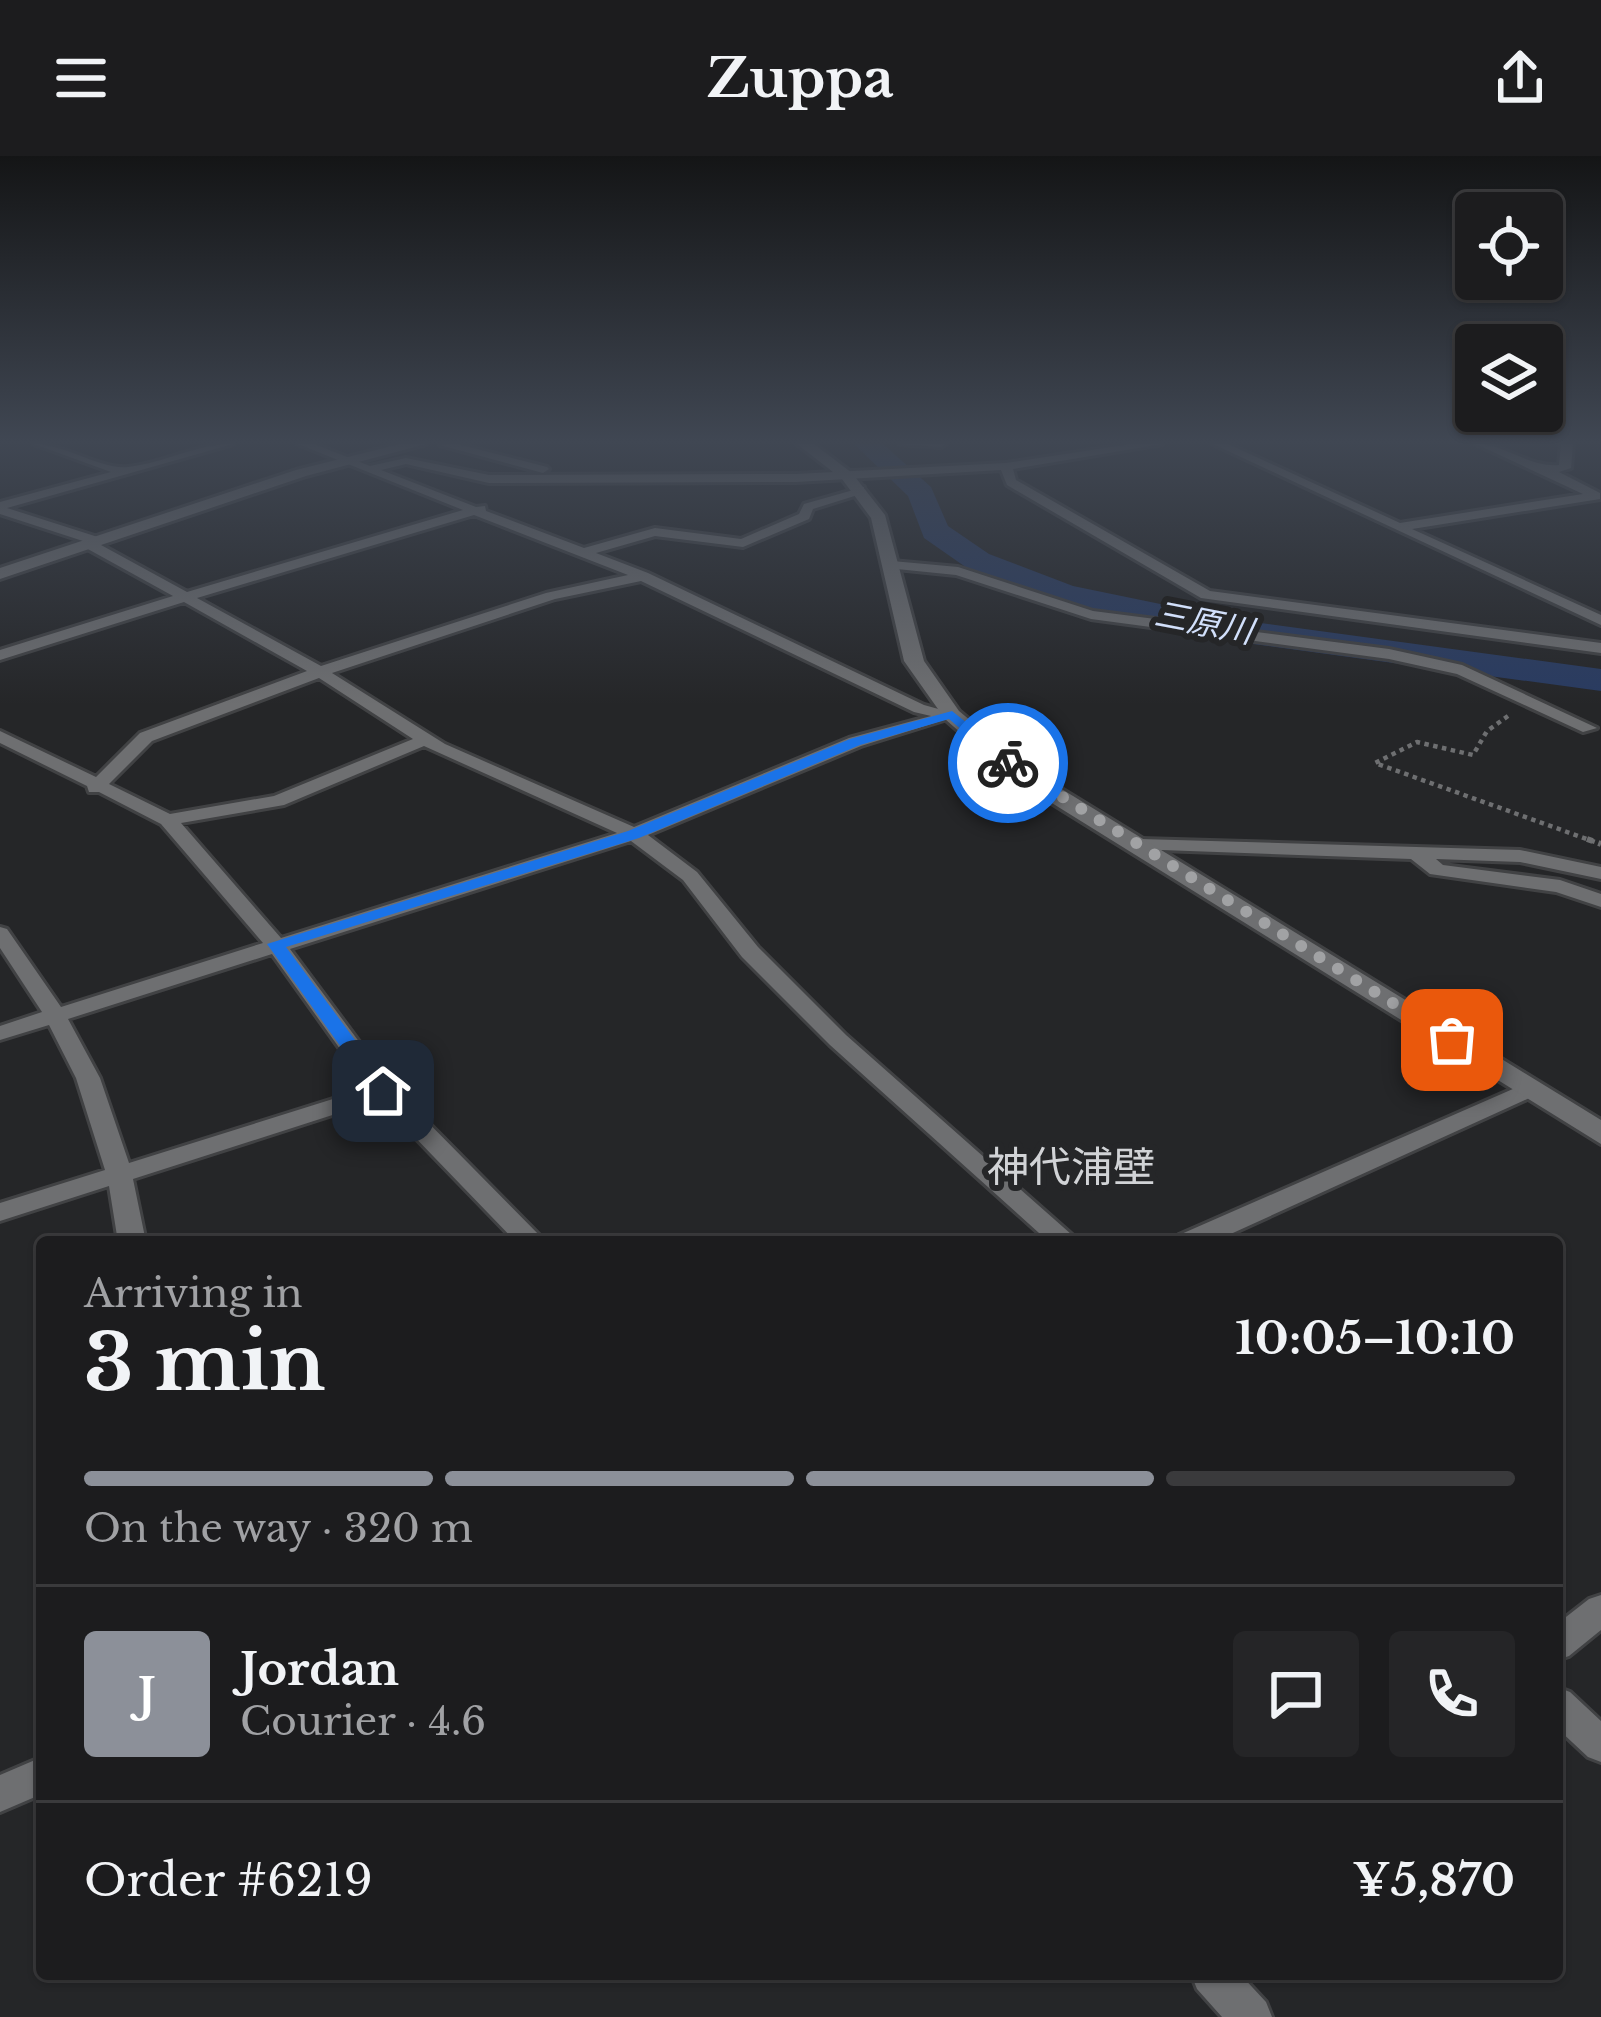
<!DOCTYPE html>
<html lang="en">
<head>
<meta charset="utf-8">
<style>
	body { margin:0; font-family:"Libre Baskerville","Noto Sans JP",serif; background:#252527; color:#f1f3f6; height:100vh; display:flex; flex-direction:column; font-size:45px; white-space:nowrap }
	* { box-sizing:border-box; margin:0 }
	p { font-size:39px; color:#a0a1a4 }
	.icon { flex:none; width:66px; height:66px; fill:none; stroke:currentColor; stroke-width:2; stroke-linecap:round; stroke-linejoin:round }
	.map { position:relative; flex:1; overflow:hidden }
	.drawer { position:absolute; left:36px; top:1080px; width:1527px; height:744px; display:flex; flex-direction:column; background:#1c1c1e; border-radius:12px; box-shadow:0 3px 9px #0004,0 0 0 3px #3a3a3c }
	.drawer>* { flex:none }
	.controls { position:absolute; left:1455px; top:36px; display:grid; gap:24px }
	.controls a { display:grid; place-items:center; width:108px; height:108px; border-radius:12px; background:#1c1c1e; box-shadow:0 3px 9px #0004,0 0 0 3px #3a3a3c; font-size:60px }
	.pin { position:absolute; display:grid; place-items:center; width:102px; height:102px; color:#fff; margin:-51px; border-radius:24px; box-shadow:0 6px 18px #0006 }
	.courier { position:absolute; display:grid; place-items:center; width:120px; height:120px; margin:-60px; border:9px solid #1a73e8; border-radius:50%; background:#fff; color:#222; box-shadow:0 3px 15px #0007 }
	.overview em { font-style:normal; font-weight:700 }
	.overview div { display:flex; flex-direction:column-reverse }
	.overview { display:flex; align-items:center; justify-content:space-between; height:204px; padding:0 48px }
	h1 { font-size:78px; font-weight:700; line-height:90px }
	.bar { display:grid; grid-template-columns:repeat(4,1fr); gap:18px 12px; align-content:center; height:144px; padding:0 48px }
	.bar i { height:15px; border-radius:9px; background:#3a3a3c }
	.bar .on { background:#8c9099 }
	.bar p { grid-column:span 4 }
	.line { display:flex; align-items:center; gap:30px; padding:0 48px; border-top:3px solid #3a3a3c }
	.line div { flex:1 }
	.round { display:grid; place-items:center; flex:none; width:126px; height:126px; border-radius:12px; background:#252527 }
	header { display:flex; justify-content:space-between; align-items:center; height:156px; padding:0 48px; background:#1c1c1e; font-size:54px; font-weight:700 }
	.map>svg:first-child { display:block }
</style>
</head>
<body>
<header><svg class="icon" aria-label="menu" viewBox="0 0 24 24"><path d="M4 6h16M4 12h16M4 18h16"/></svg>Zuppa<svg class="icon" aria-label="share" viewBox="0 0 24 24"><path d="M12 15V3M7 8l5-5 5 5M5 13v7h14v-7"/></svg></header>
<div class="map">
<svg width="1601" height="1861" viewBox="0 0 1601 1861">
	<rect width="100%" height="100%" fill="#252628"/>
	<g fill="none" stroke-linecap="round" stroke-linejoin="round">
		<path fill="#293b61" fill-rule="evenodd" d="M854,288H883L931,331L948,370L989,398L1073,430L1238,464L1601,513V535L1238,486L1052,445L967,412L924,382L908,340Z"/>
		<defs>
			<path id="street" d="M34,288C65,288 101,314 128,311C164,307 196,288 233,288L7,352L104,383L101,389L187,436L463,354L298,288H314L370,310L406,302L489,319L796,318L1006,307L1131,288H1162L1013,313L1016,324L1210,435L1601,487V497L1201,442L1007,329L1001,314L796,326L489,327L406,308L381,314L476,351L485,350L486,355L584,392L655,372L741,383L799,358L804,348L864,331V337L813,353L809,363L743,391L655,380L596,397L648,417L924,549L960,559L861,590L648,679L697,716L758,791L846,879L1080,1086H1049L830,889L742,801L683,724L631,685L290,793L392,930L546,1086H516L379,944L133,1023L146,1086H118L109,1030L0,1065V1047L105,1014L76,922L49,869L0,884V870L42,856L0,792V771L7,773L61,851L263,787L161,668L99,636H89L87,630L0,587V575L96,621L140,577L307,515L184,446L0,504V494L173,440L86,392V386L0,358V346L111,316ZM474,359L628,419L546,437L321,510L197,442ZM641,425L914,556L931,560L849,582L634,671L445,588L332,517L555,443ZM319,522L413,583L274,640L170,658L109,628L152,585ZM424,590L617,677L281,782L181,667L284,649ZM272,798L368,932L129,1007L100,922L68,863Z
				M457,288L547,311L549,313L543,317L440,289Z
				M900,288H946L941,291Z
				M1213,288H1228L1400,367L1583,338L1476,288C1505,288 1530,312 1559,309L1561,288H1573L1571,312L1559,316L1600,337V343L1412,373L1601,459V469Z
				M892,405L958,411L1093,455L1389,493L1462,509L1597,572L1583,576L1457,518L1389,503L1091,463L956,419L887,412V406Z
				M1141,683L1520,694L1601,711V723L1520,706L1436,703L1443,709L1560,724L1601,738V751L1556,736L1430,718L1411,703L1134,693L1131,689Z
				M1529,926L1538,928L1541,933L1538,938L1213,1086H1175L1179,1079Z
				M1601,1439V1474L1569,1500L1557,1504V1468L1589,1443Z
				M1557,1531L1570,1536L1601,1565V1606L1588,1601L1557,1572Z
				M42,1601V1638L0,1656V1619Z
				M1191,1818H1240L1266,1846L1272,1861H1222L1197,1833Z"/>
			<path id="secondary" d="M400,288H426L306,320L0,423V412L296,314Z
				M797,288H814L852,317L885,359L924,505L959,555L1029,613L1601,964V988L1013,623L945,563L904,505L871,362L842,323Z"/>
		</defs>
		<use href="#street" stroke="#414244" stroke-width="6"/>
		<use href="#secondary" stroke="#414244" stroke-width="6"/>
		<path stroke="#6e6f71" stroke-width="4.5" stroke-dasharray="4.5 4.5" stroke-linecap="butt" d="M1508,560L1487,575L1473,599L1417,586L1375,607L1595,686"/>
		<path stroke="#6e6f71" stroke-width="6" stroke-dasharray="6 6" stroke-linecap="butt" d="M1587,683L1601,688"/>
		<use href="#street" fill="#6e6f71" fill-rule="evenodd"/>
		<use href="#secondary" fill="#6e6f71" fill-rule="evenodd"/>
	</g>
	<linearGradient id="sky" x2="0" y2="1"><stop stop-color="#141516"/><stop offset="0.52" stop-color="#404753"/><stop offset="1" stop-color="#404753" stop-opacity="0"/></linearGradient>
	<rect width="1601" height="549" fill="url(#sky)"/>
	<path fill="#1a73e8" d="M952,555L1013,604V610H1003L949,563L860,589L639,682L286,791L390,931V940H376L267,788L628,675L850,583Z"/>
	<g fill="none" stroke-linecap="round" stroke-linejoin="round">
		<path stroke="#a1a2a4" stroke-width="12" stroke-dasharray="0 21.6" d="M1008,607L1452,884"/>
	</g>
	<g text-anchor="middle" stroke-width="12" stroke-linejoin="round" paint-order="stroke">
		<g font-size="33" font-style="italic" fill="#d2e0fb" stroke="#252628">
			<text transform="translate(1204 466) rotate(11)" y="12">三原川</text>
		</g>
		<g font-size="42" fill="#d1d3d6" stroke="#252628">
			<text x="1071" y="1026">神代浦壁</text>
		</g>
	</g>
</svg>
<div class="controls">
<a><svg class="icon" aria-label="locate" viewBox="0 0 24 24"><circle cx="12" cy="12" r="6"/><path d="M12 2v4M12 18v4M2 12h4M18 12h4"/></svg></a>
<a><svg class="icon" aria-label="layers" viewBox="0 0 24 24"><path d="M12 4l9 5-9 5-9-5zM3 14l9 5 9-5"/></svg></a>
</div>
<div class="pin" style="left:1452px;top:884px;background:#ea580c"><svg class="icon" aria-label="bag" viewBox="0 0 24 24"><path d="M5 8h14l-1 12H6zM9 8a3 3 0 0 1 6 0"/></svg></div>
<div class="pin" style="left:383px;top:935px;background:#1f2937"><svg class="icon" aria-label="home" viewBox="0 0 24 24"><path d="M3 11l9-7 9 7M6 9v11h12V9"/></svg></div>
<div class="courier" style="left:1008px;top:607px"><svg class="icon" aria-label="bike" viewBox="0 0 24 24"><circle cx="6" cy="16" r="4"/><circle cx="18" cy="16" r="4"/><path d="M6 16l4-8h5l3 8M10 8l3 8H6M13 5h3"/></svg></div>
<section class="drawer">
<div class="overview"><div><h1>3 min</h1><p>Arriving in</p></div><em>10:05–10:10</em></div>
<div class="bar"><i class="on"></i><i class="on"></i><i class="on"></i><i></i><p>On the way · 320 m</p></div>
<div class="line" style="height:216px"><b class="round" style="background:#8c9099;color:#fff">J</b><div><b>Jordan</b><p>Courier · 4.6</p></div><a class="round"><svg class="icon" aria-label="chat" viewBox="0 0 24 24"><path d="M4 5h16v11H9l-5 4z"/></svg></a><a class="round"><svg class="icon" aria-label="phone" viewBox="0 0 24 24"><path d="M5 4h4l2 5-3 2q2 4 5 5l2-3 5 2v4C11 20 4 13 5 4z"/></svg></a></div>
<div class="line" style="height:156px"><div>Order #6219</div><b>¥5,870</b></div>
</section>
</div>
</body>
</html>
